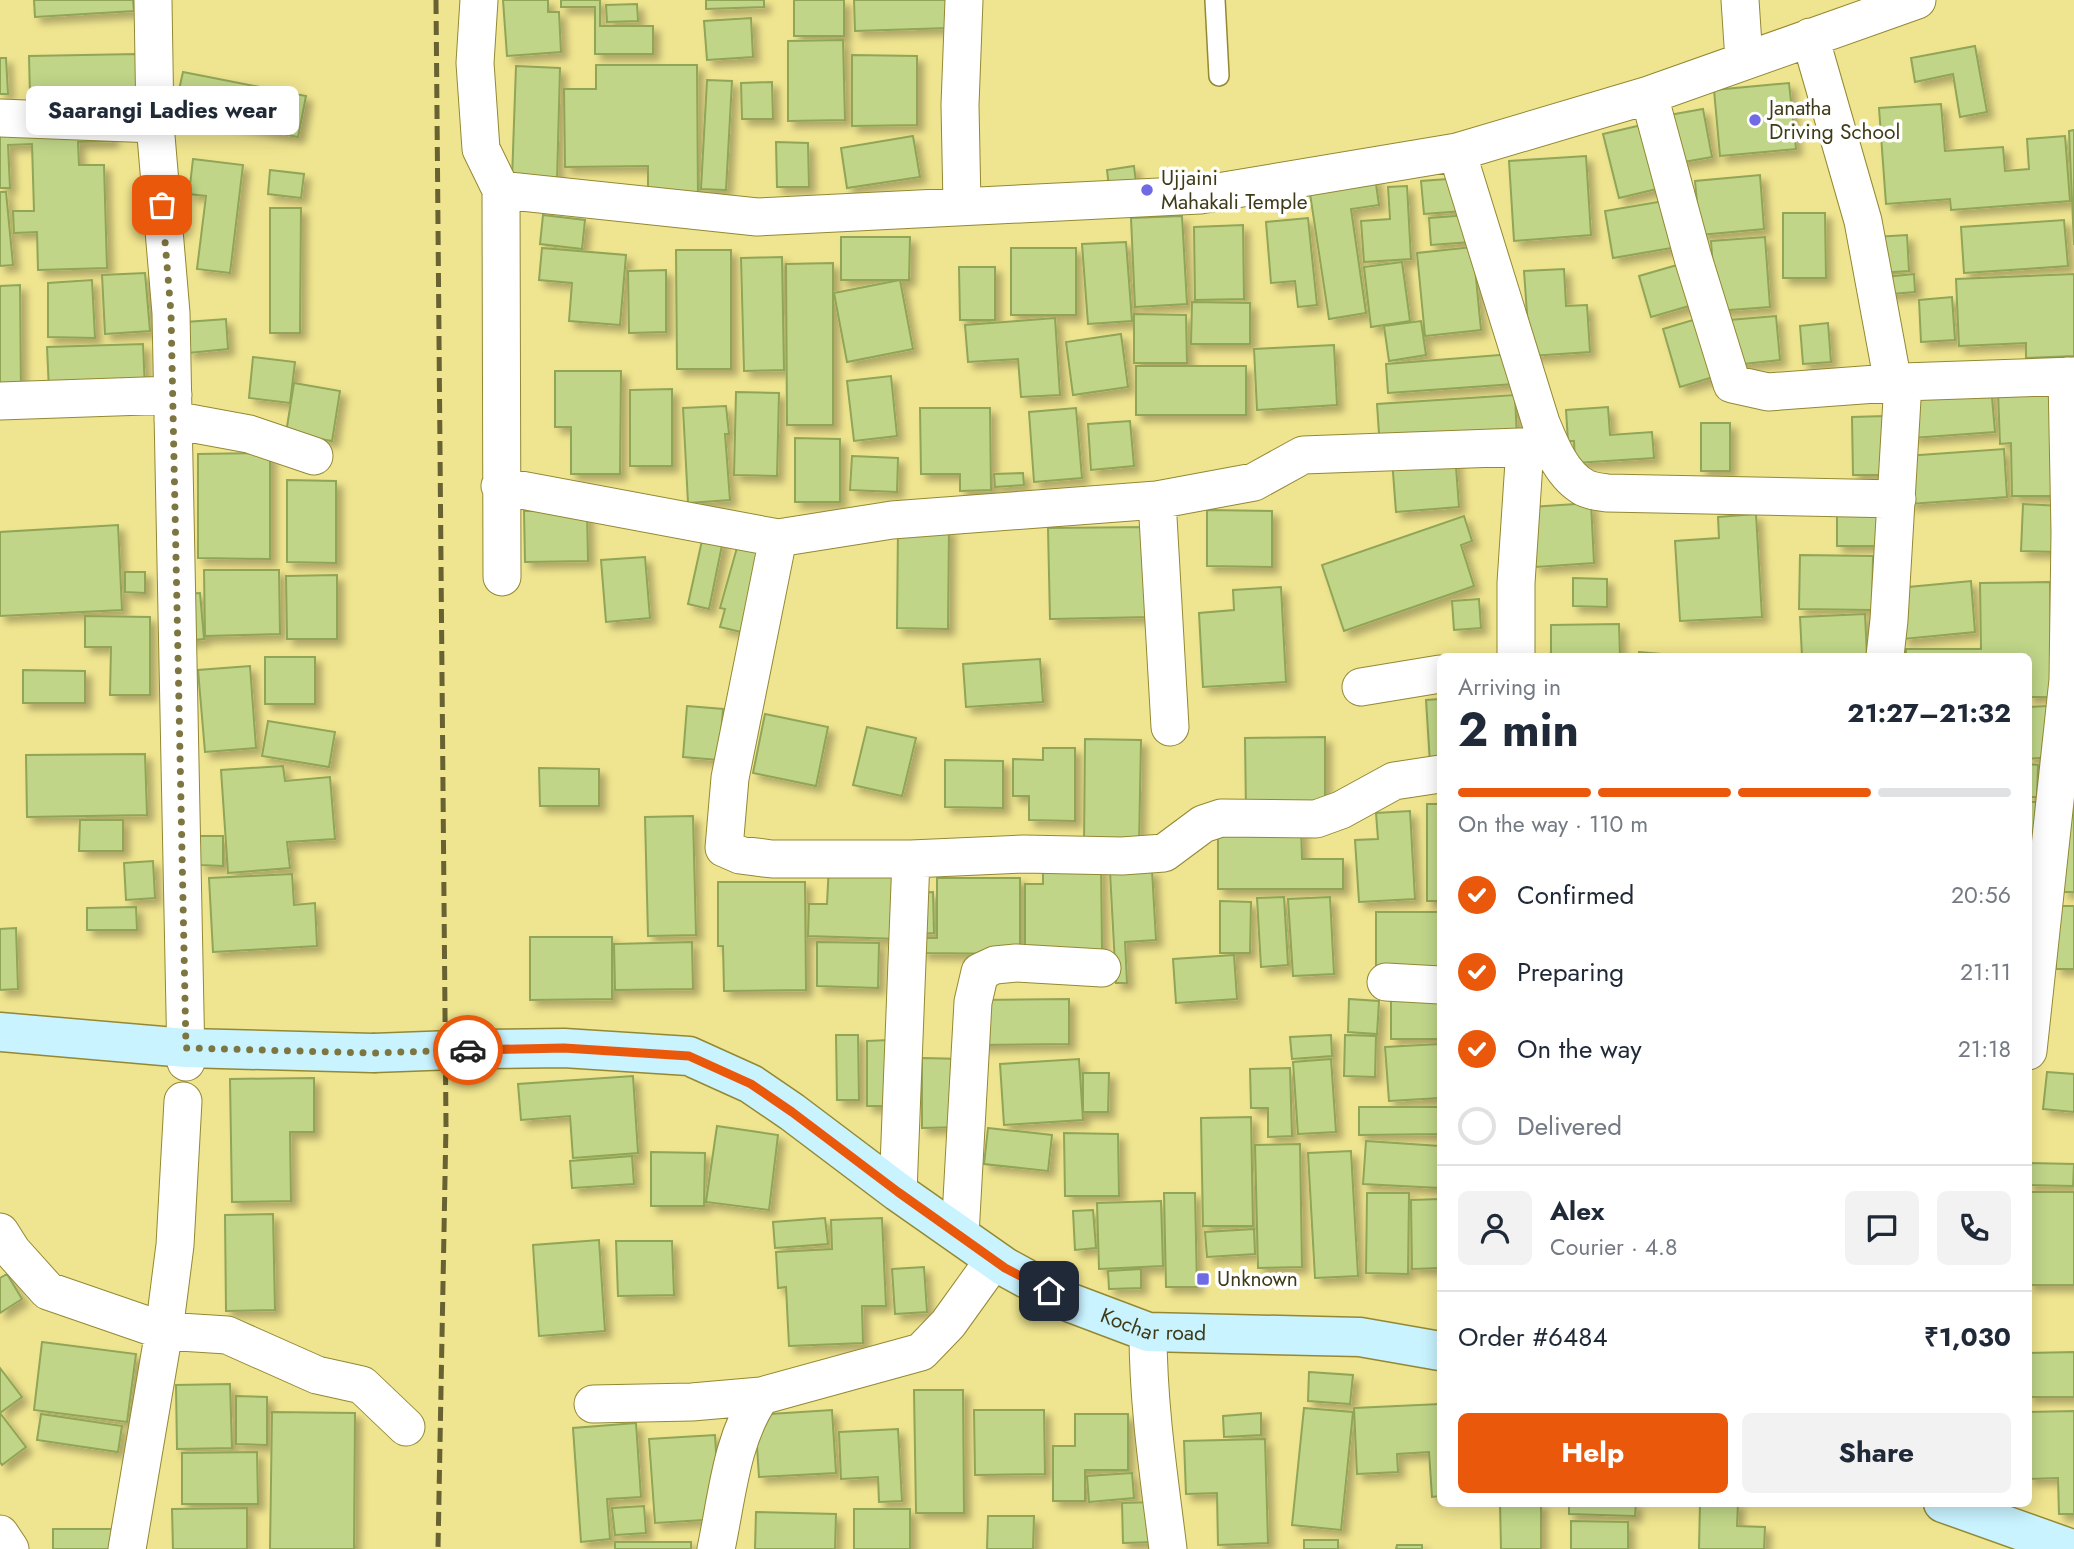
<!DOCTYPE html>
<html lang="en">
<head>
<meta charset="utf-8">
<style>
	body { margin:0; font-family:Jost,sans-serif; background:#f2f2f3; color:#1f2937; height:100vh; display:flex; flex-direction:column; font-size:26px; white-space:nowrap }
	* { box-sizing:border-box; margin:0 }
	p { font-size:23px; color:#747a83 }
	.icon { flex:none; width:38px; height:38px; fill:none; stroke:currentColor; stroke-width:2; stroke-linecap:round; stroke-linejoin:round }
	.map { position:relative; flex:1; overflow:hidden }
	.drawer { position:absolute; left:1437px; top:653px; width:595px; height:854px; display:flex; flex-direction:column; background:#fff; border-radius:10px; box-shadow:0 4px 18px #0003 }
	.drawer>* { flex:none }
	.pin { position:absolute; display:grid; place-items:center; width:60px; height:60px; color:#fff; margin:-30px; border-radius:14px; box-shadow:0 4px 10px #0006 }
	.courier { position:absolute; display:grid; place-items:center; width:70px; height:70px; margin:-35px; border:5px solid #ea580c; border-radius:50%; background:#fff; color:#222; box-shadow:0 2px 9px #0007 }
	.bubble { position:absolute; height:49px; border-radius:10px; background:#fff; box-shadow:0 4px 18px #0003; font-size:23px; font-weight:700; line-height:49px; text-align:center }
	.headline em { font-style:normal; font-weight:700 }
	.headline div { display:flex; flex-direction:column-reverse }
	.headline { display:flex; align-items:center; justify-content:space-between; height:119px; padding:0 21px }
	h1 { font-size:46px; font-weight:700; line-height:52px }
	.bar { display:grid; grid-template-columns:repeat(4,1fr); gap:10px 7px; align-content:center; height:84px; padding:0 21px }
	.bar i { height:9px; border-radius:5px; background:#e0e1e3 }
	.bar .current { background:#ea580c }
	.bar p { grid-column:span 4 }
	.line { display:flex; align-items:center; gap:18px; padding:0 21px; border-top:2px solid #e0e1e3 }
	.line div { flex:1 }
	.round { display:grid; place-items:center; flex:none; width:74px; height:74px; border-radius:10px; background:#f2f2f3 }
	ol { padding:0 21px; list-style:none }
	li { display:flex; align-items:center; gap:21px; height:77px }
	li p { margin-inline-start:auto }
	li .icon { padding:7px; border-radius:50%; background:#ea580c; color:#fff; stroke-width:4 }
	li:last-child { color:#747a83 }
	li i { width:38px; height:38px; border:4px solid #e0e1e3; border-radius:50% }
	.cta { display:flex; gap:14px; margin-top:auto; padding:14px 21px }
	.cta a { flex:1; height:80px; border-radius:10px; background:#ea580c; color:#fff; font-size:28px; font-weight:700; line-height:80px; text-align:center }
	.cta a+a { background:#f2f2f3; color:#1f2937 }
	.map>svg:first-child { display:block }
</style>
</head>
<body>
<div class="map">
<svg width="2074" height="1549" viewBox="0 0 2074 1549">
	<defs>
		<filter id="shadow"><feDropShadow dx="6" dy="6" stdDeviation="3.5" flood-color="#0004"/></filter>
	</defs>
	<rect width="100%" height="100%" fill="#efe48f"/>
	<path fill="#c0d588" stroke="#90a557" stroke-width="2" filter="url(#shadow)" d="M34,0H133L134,11L35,17Z
		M503,0H548V12H559L561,52L507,56Z
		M561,0H600V26H653V54H595V7H561Z
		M706,0H764V7L706,9Z
		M794,0H844V36H794Z
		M854,0H947L948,28L855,31Z
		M637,4L638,21L607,22L606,5Z
		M751,18L753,57L707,60L704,21Z
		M843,40L845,120L788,121V41Z
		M1975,46L1987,112L1960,117L1953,74L1915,82L1911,58Z
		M138,54V94L30,95L29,56Z
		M852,55L917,56V125L852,126Z
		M0,58H6L8,94H0Z
		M596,65H697L698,200L648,201V166L565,167L564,89H596Z
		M516,66L560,68L557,181L512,179Z
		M183,72L306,96L298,137L174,112Z
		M707,80L732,81L726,190L701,189Z
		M772,82L773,119H742L741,83Z
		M1789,83L1796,149L1720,156L1714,90Z
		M1941,104L1945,151L2003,147L2005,171L2029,169L2027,139L2065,136L2070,201L1951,210L1950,199L1886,204L1879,108Z
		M1703,109L1712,157L1678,163L1669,115Z
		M1646,124L1661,188L1619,198L1603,134Z
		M2074,130V245L2069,131Z
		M112,132V141L78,142L79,165H104L107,268L38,270L37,232L14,233L13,211H34L32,144L8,145L10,188H0V136Z
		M913,136L920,177L847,188L841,148Z
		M776,142L808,143L809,187H777Z
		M1586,156L1591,235L1514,241L1509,161Z
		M193,159L243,165L230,273L197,269L206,196L189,194Z
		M1134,166L1137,192L1110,195L1107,170Z
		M270,170L304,174L301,198L268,194Z
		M1760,175L1764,229L1700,235L1695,181Z
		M1375,177L1379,205L1351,209L1366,313L1329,319L1309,187Z
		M1461,178L1463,211L1424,214L1421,181Z
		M1407,186L1411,259L1364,262L1361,221L1390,219L1388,187Z
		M0,192H6L13,265L0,266Z
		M1676,199L1683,246L1613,258L1605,211Z
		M270,208H301L300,333H270Z
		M1783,213H1825L1826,278H1783Z
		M543,215L585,220L582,249L540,244Z
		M1469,215L1471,242L1431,245L1429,218Z
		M1182,216L1187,304L1135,307L1131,218Z
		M1308,218L1317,305L1298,307L1295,281L1271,283L1266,222Z
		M2064,220L2068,266L1964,273L1961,227Z
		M1243,225L1244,299L1195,300L1194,227Z
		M1907,235L1909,271L1877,273L1875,237Z
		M841,237H910L909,280H841Z
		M1765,237L1770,307L1716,311L1711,241Z
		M1126,242L1132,321L1088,324L1082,244Z
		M1473,247L1481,330L1425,336L1417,253Z
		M542,248L626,255L620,325L569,321L572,283L539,280Z
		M1011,248H1076V315H1011Z
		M676,250H731V369H677Z
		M782,257L784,370L744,371L741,258Z
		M1402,262L1410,321L1371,327L1364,267Z
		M833,263V425H787L786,264Z
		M1684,263L1696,304L1651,317L1639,276Z
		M959,267H995V320H960Z
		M1564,269L1566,306L1587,305L1590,352L1530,356L1524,271Z
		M666,270V332L629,333L628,271Z
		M145,273L150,331L105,334L102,275Z
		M1914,274L1915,292L1878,295L1876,278Z
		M2074,274V356L2026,358V343L1959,346L1956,279Z
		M92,280L95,338L48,337V283Z
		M900,280L913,349L847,362L834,293Z
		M20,285L21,393H0V286Z
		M1952,297L1955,340L1921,342L1919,300Z
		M1192,302L1250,303V344H1191Z
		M1134,314L1186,315L1187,363H1134Z
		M1776,316L1780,360L1734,365L1729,320Z
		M1703,317L1720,375L1680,387L1663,329Z
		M1055,318L1060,395L1021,397L1018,359L968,362L965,325Z
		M226,319L228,349L188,353L186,322Z
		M1421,321L1426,355L1389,361L1384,326Z
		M1828,323L1831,362L1803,364L1800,326Z
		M1121,334L1128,387L1073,395L1066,342Z
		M143,344L145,390H49L47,347Z
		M1334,345L1337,405L1257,410L1254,349Z
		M1512,354L1514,384L1388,393L1386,364Z
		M253,357L295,362L290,403L249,398Z
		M1136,366H1246V415H1136Z
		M555,371H621L620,474H571V427H555Z
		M891,376L897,436L854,441L847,381Z
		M294,383L340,391L332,441L286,433Z
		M1991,386L1995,432L1912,438L1910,392Z
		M672,389V466H630V390Z
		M2061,391L2063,496H2012L2011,443L2000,444L1998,392Z
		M736,392L779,393L777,476L734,475Z
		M1515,395L1517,439L1380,448L1377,404Z
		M726,406L729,434H725L730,500L688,503L683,408Z
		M1608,407L1610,435L1652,432L1654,458L1575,463L1574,441H1568L1566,410Z
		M920,408H990L991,490L960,491V474H921Z
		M1076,408L1082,478L1034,482L1029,412Z
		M1885,416V475H1853L1852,417Z
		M1130,421L1134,466L1091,470L1088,424Z
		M1701,423H1730V471H1701Z
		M795,438L840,439V502H795Z
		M2004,449L2007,497L1909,504L1906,456Z
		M270,453V559L198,558V454Z
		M1455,454L1459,507L1396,512L1392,459Z
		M852,456L898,458L897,492L850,490Z
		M1023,473L1024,485L995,487L994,474Z
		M287,480L336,481V563L287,562Z
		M1591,503L1594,563L1535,567L1531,507Z
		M2023,504L2061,506L2059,552L2021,551Z
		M1837,506L1887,507V546H1837Z
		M587,510L588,561L525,562L524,511Z
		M1207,510L1272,511V567L1207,566Z
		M1756,514L1762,617L1680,621L1675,541L1719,538L1718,517Z
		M1464,516L1472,541L1461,545L1474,586L1344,631L1322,565Z
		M118,525L122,610L0,616V532Z
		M898,527L949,528L948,629L897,628Z
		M1150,527L1151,617L1050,619L1048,528Z
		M703,536L723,540L709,609L688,604Z
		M740,537L765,544L741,632L720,627L725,609L720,608Z
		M1800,555L1873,556L1872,610L1799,609Z
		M645,557L650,618L606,622L601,560Z
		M204,570H279L280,634L205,636Z
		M125,572H145V593L125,592Z
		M337,575V639H287L286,576Z
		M1573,578L1607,579V607L1573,606Z
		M1971,581L1975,632L1903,639L1898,588Z
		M2050,582L2051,651L2058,697H2028V656H1906V649H1981L1980,583Z
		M1281,587L1286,682L1203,687L1199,613L1234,610L1233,590Z
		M200,593L204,639L185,641L182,594Z
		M1479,599L1481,628L1454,630L1452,601Z
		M1865,614L1867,656H1802L1800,617Z
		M85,616L150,617V695H110L111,647H85Z
		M1619,624L1620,656H1551V625Z
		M1639,652L1685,656H1639Z
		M265,657H315V704H265Z
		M1040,659L1043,702L966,707L963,664Z
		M250,666L256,748L205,752L198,670Z
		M23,670L85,671V703H23Z
		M1440,699V763H1430L1426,700Z
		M687,706L723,709L719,760L683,757Z
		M2047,706L2050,757L2028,759V707Z
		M765,714L828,727L816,786L753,773Z
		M268,721L335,732L329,767L262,756Z
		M867,727L916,738L902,796L853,785Z
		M1325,737V811L1246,812L1245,738Z
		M1085,739L1141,740L1139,846L1084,845Z
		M1043,748H1075V821L1029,820V796H1013V759L1043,760Z
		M145,754L147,815L27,817L26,755Z
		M945,760L1003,761V808L945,807Z
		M2028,764L2038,765L2037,797H2028Z
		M283,766L285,781L330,777L335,839L287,842L290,868L228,873L221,770Z
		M539,768L599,769V806H540Z
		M2074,794V892H2063Z
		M2028,802H2038V837H2028Z
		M1427,804H1440V901H1427Z
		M1410,811L1415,899L1359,902L1355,840L1378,839L1376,813Z
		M693,816L696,935L648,936L645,817Z
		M80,820H123V851H79Z
		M1301,825L1302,859H1343V889H1218V826Z
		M200,836H223V866L200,865Z
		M153,861L155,898L126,900L124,863Z
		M1043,863H1101L1102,950L1025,951V884H1043Z
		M829,865L902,867L900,939L808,936L809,904H827Z
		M1152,870L1156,940L1125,942L1127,983H1116L1110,872Z
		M292,874L294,905L315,903L317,946L213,952L209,878Z
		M937,878H1020V954L922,953V938H937Z
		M718,882H805L806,990L724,991L723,946H718Z
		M933,892L934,933L916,934V893Z
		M1284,897L1288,965L1261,967L1257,898Z
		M1330,897L1334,974L1293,976L1288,899Z
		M1220,901L1251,902L1250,953H1220Z
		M2056,906H2074V969H2056Z
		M136,907L137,930H87V908Z
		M1376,912H1440V977H1376Z
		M16,928L18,989L0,990V929Z
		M530,937H612V999L530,1000Z
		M692,942L693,989L615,990L614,944Z
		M817,942L879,943L878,988L817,986Z
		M1234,955L1237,999L1176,1003L1173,959Z
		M1391,992H1440V1039H1391Z
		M1069,999V1044L979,1045V1000Z
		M1349,999L1379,1001L1377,1034L1348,1032Z
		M836,1035H858L859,1100H837Z
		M1331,1035L1332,1056L1292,1059L1290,1037Z
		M1345,1035L1376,1036L1375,1077L1344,1076Z
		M889,1040L890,1106H867V1041Z
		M1440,1044V1098L1389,1101L1385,1047Z
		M922,1058L963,1059L962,1127L922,1128Z
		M1079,1059L1083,1120L1004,1125L1000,1064Z
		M1331,1059L1336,1132L1298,1134L1293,1062Z
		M1290,1068L1292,1136L1268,1137V1108H1251L1250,1069Z
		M2047,1072L2074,1074V1112L2043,1109Z
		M1083,1073H1109L1108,1112H1083Z
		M633,1076L638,1153L573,1158L570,1116L521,1120L518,1084Z
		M314,1078V1132H290L291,1201L232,1202L230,1079Z
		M1359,1107H1440V1134L1359,1135Z
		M1251,1117L1253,1226H1203L1201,1118Z
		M717,1126L778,1135L769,1210L706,1202Z
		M988,1128L1052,1135L1048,1171L984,1164Z
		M1064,1133L1118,1134L1119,1196H1065Z
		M1366,1141L1440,1146V1188L1363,1184Z
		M1300,1144L1302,1267L1258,1268L1255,1145Z
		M1351,1151L1358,1276L1315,1278L1308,1153Z
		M651,1152L705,1153L704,1206H651Z
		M632,1156L634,1184L572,1188L570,1161Z
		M2028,1163L2074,1164L2073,1186L2028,1185Z
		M2028,1192H2074V1285H2028Z
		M1164,1193H1195L1197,1287H1166Z
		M1367,1193H1409L1408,1274L1366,1273Z
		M1440,1199V1268L1412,1269L1411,1200Z
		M1161,1201L1163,1266L1099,1269L1097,1203Z
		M1093,1210L1096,1248L1075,1250L1073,1211Z
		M273,1214L275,1310L226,1311L225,1215Z
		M825,1218L828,1244L775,1248L773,1222Z
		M882,1218L886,1306H862L863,1343L789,1346L786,1287L778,1288L776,1252L832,1249L831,1220Z
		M1254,1229L1255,1254L1207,1257L1205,1232Z
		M599,1240L605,1331L539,1336L533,1245Z
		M616,1241H672L674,1295L618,1296Z
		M924,1267L927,1312L895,1314L892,1269Z
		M1141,1269V1288L1109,1289L1108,1271Z
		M7,1274L22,1299L0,1313V1278Z
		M42,1342L136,1354L127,1422L34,1410Z
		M2074,1352V1397H2028V1353Z
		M0,1368L22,1397L0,1413L26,1447L2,1465L0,1462Z
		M1309,1372L1353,1375L1350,1404L1308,1401Z
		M230,1384L232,1448L177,1449L176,1385Z
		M914,1390H963L964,1513H916Z
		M236,1396L267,1397V1445L236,1444Z
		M1440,1404V1496L1432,1497L1429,1452L1397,1454L1398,1472L1357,1474L1354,1408Z
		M1304,1408L1353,1412L1341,1530L1292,1525Z
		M832,1410L836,1473L759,1477L755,1415Z
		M974,1410H1044L1045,1474L975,1475Z
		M2074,1411V1514H2059L2058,1478L2028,1479V1412Z
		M272,1412L355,1413L354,1549H270Z
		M1261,1413V1435L1224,1437L1223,1416Z
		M41,1414L122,1426L118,1452L37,1440Z
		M1075,1414H1128V1470H1085V1501H1053V1446H1075Z
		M636,1423L641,1497L607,1499L610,1539L581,1542L573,1428Z
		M898,1429L902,1501L879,1502L878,1477L841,1479L839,1432Z
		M715,1435L720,1519L655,1523L649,1439Z
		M1265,1439L1268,1543L1218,1545L1217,1493L1186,1494L1184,1441Z
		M257,1452L258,1504H182V1453Z
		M1132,1473L1134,1498L1089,1502L1087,1476Z
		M1155,1502L1156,1542L1123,1543L1122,1503Z
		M1500,1503H1541V1549H1501Z
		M1569,1503H1636L1635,1516L1569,1514Z
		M1700,1503H1738L1737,1526L1765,1527L1764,1549H1699Z
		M644,1506L646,1533L615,1535L612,1508Z
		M247,1508V1549H173L172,1509Z
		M854,1509H910V1549H854Z
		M756,1512L836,1514L835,1549H755Z
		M988,1516H1034L1033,1549H987Z
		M1571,1521L1628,1522V1549H1571Z
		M53,1529H114V1549H53Z
		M1304,1540H1338V1549H1304Z
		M615,1542H691V1549H615Z
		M1397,1545H1422V1549H1396Z"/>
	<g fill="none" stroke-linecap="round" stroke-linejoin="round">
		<defs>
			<path id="lane" d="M1215,0L1219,76"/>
			<path id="street" d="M153,0L155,124L171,313L186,1062
				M479,0L475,63L481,149L501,190L502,577
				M1740,0L1744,60
				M1810,37L1863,221L1893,383
				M1649,95L1693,258L1732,384L1768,392L1903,382L2074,376
				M0,118L155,124
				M1457,152L1541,423C1550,445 1562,476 1585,488C1591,491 1600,492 1607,493L1897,499
				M501,190L757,217L1200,195L1457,152L1649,95L1917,0
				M962,205L960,105L964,0
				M0,401L173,395
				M173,420L249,434L314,456
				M500,486L778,538L730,778L724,848L740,855L772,859H911L1024,854L1122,856L1164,853L1203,824L1221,818L1316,819L1341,810L1394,781L1440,774
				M1157,500L1170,727
				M778,538L892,520L1157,500L1254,482L1303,455L1550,446
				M1516,656V583L1525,447
				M1885,656L1889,620L1903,382
				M1361,687L1440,674
				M1386,982L1440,985
				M2028,1051L2068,680L2070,532L2067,376
				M183,1101L175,1245L164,1331L227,1335L317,1375L362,1385L406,1427
				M898,1192L911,859
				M0,1232L12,1251L48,1291L164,1331L127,1549
				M960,1235L973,1002L980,972L995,965L1016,963L1102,968
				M1148,1332C1148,1405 1159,1477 1168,1549
				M593,1404L692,1402L761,1396
				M0,1534L10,1549
				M716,1549C727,1498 731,1439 761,1396L921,1352L948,1324L994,1260"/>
			<g id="secondary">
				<path d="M0,1032L186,1048L373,1053"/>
				<path id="s1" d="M480,1049L564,1048L689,1056L751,1084L792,1112L898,1192L1005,1267L1071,1303L1148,1332L1360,1337L1440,1351"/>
				<path d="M1943,1503L2072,1549"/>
			</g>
		</defs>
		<use href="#lane" stroke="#948833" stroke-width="22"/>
		<use href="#street" stroke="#948833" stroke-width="39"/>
		<use href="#secondary" stroke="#948833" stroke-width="41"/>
		<use href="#lane" stroke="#fff" stroke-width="19"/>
		<use href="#street" stroke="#fff" stroke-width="37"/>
		<use href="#secondary" stroke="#c8f3ff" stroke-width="38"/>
		<path stroke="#686233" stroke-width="5" stroke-dasharray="14 7" stroke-linecap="butt" d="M436,0L446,1125L438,1549"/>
		<defs>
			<path id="secondary-bridge" d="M373,1053L480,1049"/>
		</defs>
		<use href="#secondary-bridge" stroke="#948833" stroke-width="41" stroke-linecap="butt"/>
		<use href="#secondary-bridge" stroke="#c8f3ff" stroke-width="38"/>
	</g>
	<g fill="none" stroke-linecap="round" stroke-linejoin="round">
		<path stroke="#7d7641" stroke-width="7" stroke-dasharray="0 12.6" d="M162,205L171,313L186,1048L373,1053L468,1050"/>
		<path stroke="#ea580c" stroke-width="9" d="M468,1050L564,1048L689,1056L751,1084L792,1112L898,1192L1005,1268L1049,1291"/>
	</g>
	<g fill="#706be5" stroke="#fff" stroke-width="2.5">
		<circle cx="1755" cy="120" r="7"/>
		<circle cx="1147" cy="190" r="7"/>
		<rect x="1196" y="1272" width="14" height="14" rx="3.5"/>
	</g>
	<g text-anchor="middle" stroke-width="7" stroke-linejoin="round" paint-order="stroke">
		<g font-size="21" fill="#3f3a17" stroke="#fff" text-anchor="start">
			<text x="1769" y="115">Janatha<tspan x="1769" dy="24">Driving School</tspan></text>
			<text x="1161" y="185">Ujjaini<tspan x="1161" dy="24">Mahakali Temple</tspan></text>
			<text x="1217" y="1286">Unknown</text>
		</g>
		<g font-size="21" fill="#3f3a17" stroke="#fff">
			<text dy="7" stroke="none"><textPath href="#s1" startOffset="752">Kochar road</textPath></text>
		</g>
	</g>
</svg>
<div class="pin" style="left:162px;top:205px;background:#ea580c"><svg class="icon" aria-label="bag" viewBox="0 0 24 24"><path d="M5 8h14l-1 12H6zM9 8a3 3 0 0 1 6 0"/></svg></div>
<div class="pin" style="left:1049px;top:1291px;background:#1f2937"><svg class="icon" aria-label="home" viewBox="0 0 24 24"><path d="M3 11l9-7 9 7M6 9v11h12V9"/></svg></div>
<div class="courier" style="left:468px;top:1050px"><svg class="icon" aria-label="car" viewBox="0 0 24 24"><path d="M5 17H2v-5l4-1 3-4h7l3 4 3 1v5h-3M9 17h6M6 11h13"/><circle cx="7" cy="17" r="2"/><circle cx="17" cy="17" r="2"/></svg></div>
<div class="bubble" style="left:26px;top:86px;width:273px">Saarangi Ladies wear</div>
<section class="drawer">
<div class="headline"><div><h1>2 min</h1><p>Arriving in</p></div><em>21:27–21:32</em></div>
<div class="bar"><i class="current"></i><i class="current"></i><i class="current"></i><i></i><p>On the way · 110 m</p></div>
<ol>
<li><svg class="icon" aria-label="check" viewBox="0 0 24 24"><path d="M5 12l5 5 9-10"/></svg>Confirmed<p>20:56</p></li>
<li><svg class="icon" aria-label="check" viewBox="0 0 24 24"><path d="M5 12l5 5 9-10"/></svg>Preparing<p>21:11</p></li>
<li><svg class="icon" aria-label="check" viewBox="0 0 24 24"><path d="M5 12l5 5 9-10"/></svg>On the way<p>21:18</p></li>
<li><i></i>Delivered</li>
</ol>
<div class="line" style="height:126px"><a class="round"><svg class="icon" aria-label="person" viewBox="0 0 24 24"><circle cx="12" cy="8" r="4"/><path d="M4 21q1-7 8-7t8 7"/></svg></a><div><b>Alex</b><p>Courier · 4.8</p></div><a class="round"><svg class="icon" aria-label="chat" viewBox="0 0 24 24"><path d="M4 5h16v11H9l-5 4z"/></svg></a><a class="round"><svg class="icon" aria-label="phone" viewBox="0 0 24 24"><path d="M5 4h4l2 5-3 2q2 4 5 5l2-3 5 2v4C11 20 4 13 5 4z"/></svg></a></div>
<div class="line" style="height:91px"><div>Order #6484</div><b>₹1,030</b></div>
<div class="cta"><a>Help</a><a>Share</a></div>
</section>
</div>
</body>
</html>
